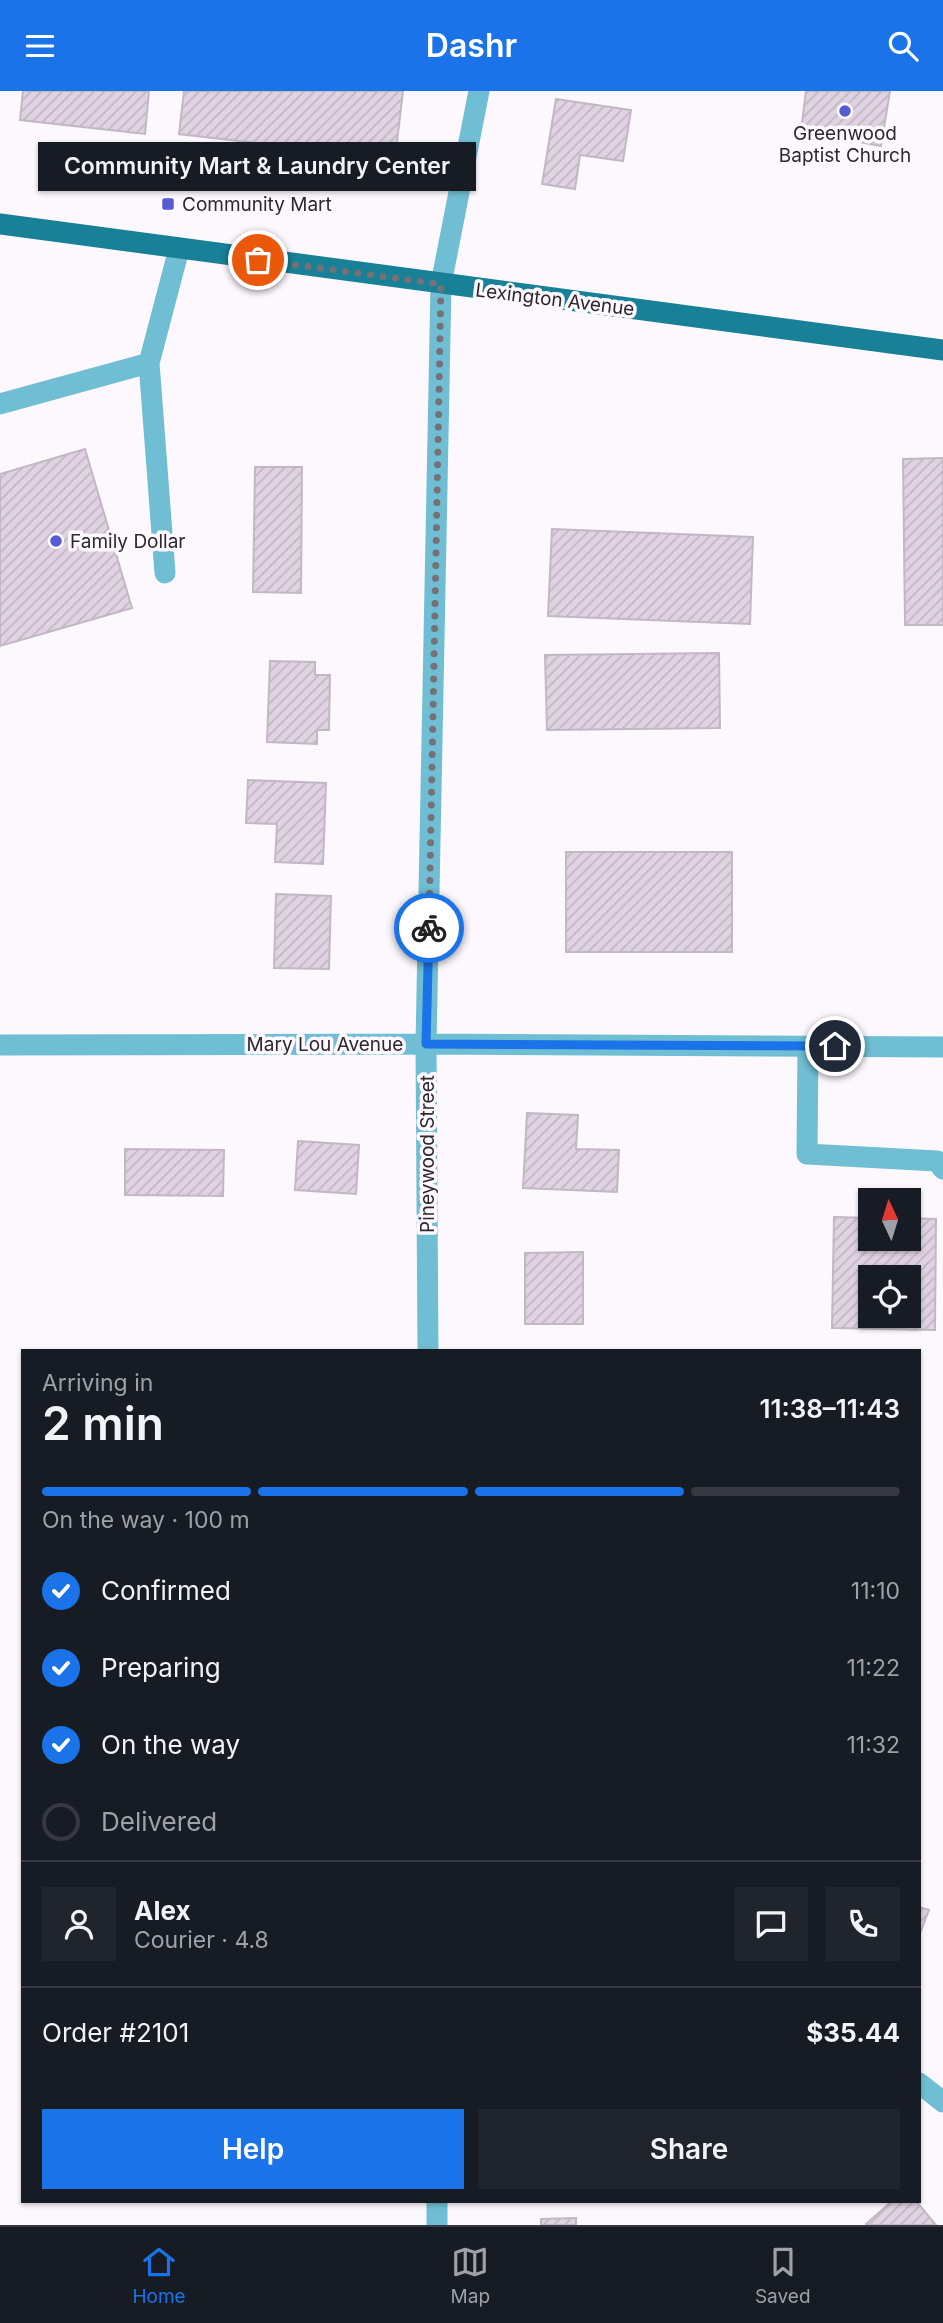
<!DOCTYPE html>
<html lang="en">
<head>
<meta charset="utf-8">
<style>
	body { margin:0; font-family:Inter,sans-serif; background:#20242c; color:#f1f3f6; height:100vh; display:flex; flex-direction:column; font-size:26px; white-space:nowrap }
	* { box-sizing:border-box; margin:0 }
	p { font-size:23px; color:#9ea1a6 }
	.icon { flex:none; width:38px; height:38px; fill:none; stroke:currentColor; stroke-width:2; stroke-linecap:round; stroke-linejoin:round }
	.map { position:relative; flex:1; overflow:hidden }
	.panel { position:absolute; left:21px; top:1258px; width:900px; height:854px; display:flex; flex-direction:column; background:#171b24; border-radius:0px; box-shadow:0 2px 5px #0004 }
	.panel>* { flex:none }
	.needle { width:46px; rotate:356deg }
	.controls { position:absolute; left:858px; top:1097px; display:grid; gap:14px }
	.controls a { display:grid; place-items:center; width:63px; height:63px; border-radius:0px; background:#171b24; box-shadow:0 2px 5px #0004; font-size:35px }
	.pin { position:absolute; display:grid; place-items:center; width:60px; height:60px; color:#fff; margin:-30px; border:4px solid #fff; border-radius:50%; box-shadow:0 2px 7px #0007 }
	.courier { position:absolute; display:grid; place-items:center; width:70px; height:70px; margin:-35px; border:5px solid #1a73e8; border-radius:50%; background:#fff; color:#222; box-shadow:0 2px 9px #0007 }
	.bubble { position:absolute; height:49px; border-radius:0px; background:#171b24; box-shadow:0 2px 5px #0004; font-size:23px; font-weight:600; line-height:49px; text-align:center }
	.summary em { font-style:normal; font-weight:600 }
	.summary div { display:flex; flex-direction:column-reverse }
	.summary { display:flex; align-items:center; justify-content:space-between; height:119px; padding:0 21px }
	h1 { font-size:46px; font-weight:600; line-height:52px }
	.bar { display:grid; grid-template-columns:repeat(4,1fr); gap:10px 7px; align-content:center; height:84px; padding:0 21px }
	.bar i { height:9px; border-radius:5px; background:#363941 }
	.bar .on { background:#1a73e8 }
	.bar p { grid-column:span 4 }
	.line { display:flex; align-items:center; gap:18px; padding:0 21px; border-top:2px solid #363941 }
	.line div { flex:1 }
	.round { display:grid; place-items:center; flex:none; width:74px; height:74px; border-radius:0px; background:#20242c }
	ol { padding:0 21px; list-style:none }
	li { display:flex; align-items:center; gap:21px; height:77px }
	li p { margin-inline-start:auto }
	li .icon { padding:7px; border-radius:50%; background:#1a73e8; color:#fff; stroke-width:4 }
	li:last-child { color:#9ea1a6 }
	li i { width:38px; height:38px; border:4px solid #363941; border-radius:50% }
	.action { display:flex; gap:14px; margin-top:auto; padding:14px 21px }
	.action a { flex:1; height:80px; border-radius:0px; background:#1a73e8; color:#fff; font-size:28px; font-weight:600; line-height:80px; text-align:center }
	.action a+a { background:#20242c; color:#f1f3f6 }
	header { display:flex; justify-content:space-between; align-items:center; height:91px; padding:0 21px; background:#1a73e8; color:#fff; font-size:32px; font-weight:600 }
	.dock { display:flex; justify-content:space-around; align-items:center; height:98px; border-top:2px solid #363941; background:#171b24; font-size:19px; color:#9ea1a6 }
	.dock a { display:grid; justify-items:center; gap:4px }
	.dock .on { color:#1a73e8 }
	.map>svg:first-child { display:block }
</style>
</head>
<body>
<header><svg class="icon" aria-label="menu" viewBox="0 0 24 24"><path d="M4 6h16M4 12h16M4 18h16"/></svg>Dashr<svg class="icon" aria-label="search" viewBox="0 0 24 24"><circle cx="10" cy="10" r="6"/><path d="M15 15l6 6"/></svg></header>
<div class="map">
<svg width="943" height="2134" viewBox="0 0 943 2134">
	<defs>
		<pattern id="building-hatch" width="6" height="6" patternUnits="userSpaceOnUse" patternTransform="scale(1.75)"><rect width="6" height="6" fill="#dfd3e1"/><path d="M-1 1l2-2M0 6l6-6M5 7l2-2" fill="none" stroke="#c0b5c1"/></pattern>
	</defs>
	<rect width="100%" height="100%" fill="#fdf8fe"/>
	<path fill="url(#building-hatch)" stroke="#c2b7c4" stroke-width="2" fill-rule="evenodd" d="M23,0H149L145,43L20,29Z
		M184,0H403L395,68L179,43Z
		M806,0H890L881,55L801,40Z
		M556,8L631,19L623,70L580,64L575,98L542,93Z
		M85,358L132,517L0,555V383Z
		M943,367V534H905L903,368Z
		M255,376H302L301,502L253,501Z
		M552,438L753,446L750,533L548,525Z
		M719,562L720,637L547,639L545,564Z
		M270,570L315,571V584H330L329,639H317V653L267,651Z
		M248,689L326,692L323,773L275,771L277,733L246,732Z
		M566,761H732V861H566Z
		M276,803L331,805L329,878L274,877Z
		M527,1022L578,1024L576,1058L619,1059L617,1101L523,1097Z
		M298,1050L359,1054L356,1103L295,1099Z
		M125,1058L224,1059L223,1105L125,1104Z
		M834,1126L870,1127V1148H908V1127L936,1128L935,1239L832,1237ZM870,1186H908V1225H870Z
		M583,1161V1233H525V1162Z
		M919,1816L929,1819L919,1845Z
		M892,2110H916L936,2134H867L866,2133Z
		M576,2127V2134H541V2128Z"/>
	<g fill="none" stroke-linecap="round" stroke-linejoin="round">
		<path stroke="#70bed3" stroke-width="21" d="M0,313L149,272
			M165,482L149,272L179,158
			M0,954L426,953L943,956
			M808,955L807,1063L937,1070L943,1078
			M428,1260L426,953L441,193L479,0
			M919,1992L943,2011
			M437,2134V2110"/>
		<path stroke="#188097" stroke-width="21" d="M0,133L943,259"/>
	</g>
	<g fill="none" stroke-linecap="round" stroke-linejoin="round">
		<path stroke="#767177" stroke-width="7" stroke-dasharray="0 12.6" d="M258,169L441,193L429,837"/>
		<path stroke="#1a73e8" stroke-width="9" d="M429,837L426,953L835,955"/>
	</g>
	<g fill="#565bd2" stroke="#fdf8fe" stroke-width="2.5">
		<circle cx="845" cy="20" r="7"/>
		<rect x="161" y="106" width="14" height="14" rx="3.5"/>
		<circle cx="56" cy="450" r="7"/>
	</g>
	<g text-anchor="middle" stroke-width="7" stroke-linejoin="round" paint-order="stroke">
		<g font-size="19" fill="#2d282e" stroke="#fdf8fe" text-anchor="start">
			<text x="845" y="49" text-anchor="middle">Greenwood<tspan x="845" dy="22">Baptist Church</tspan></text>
			<text x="182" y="120">Community Mart</text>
			<text x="70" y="457">Family Dollar</text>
		</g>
		<g font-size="19" fill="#2d282e" stroke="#fdf8fe">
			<text transform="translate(555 208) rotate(7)" y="7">Lexington Avenue</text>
			<text x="325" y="960">Mary Lou Avenue</text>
			<text transform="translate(427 1063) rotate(-90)" y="7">Pineywood Street</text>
		</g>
	</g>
</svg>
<div class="controls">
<a><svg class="needle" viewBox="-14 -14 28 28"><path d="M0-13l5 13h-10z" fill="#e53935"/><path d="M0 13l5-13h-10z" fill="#9ea1a6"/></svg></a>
<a><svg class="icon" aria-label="locate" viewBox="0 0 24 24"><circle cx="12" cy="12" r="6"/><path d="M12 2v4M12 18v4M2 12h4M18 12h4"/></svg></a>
</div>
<div class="pin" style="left:258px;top:169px;background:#ea580c"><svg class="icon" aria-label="bag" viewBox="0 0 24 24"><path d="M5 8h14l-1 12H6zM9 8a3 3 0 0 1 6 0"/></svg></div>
<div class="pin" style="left:835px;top:955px;background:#1f2937"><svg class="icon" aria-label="home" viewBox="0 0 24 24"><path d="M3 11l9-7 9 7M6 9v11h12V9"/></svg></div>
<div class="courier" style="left:429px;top:837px"><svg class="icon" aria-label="bike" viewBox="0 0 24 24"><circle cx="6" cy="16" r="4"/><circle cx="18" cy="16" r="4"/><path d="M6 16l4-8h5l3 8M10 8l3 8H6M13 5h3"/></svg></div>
<div class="bubble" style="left:38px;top:51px;width:438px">Community Mart &amp; Laundry Center</div>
<section class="panel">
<div class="summary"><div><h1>2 min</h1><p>Arriving in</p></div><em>11:38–11:43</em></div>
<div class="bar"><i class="on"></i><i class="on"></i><i class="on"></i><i></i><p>On the way · 100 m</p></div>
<ol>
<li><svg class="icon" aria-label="check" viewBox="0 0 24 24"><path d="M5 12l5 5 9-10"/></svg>Confirmed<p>11:10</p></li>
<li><svg class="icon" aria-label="check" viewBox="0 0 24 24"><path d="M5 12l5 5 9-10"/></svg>Preparing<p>11:22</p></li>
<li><svg class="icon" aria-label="check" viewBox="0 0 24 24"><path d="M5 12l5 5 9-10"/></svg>On the way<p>11:32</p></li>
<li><i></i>Delivered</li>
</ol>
<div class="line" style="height:126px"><a class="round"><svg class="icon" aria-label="person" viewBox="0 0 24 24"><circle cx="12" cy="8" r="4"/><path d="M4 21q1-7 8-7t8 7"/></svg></a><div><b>Alex</b><p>Courier · 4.8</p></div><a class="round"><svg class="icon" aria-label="chat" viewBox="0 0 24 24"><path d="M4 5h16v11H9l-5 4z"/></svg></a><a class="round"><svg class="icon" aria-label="phone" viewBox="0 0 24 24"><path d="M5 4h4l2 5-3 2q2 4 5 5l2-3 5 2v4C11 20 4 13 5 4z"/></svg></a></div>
<div class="line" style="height:91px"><div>Order #2101</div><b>$35.44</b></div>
<div class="action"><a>Help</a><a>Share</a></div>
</section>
</div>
<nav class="dock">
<a class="on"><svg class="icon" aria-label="home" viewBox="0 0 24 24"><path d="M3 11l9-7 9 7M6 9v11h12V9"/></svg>Home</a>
<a><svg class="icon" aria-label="map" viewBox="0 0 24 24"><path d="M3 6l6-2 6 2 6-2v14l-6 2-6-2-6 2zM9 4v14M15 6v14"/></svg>Map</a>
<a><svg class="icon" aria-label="saved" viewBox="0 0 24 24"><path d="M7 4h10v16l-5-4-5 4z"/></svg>Saved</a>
</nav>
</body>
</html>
